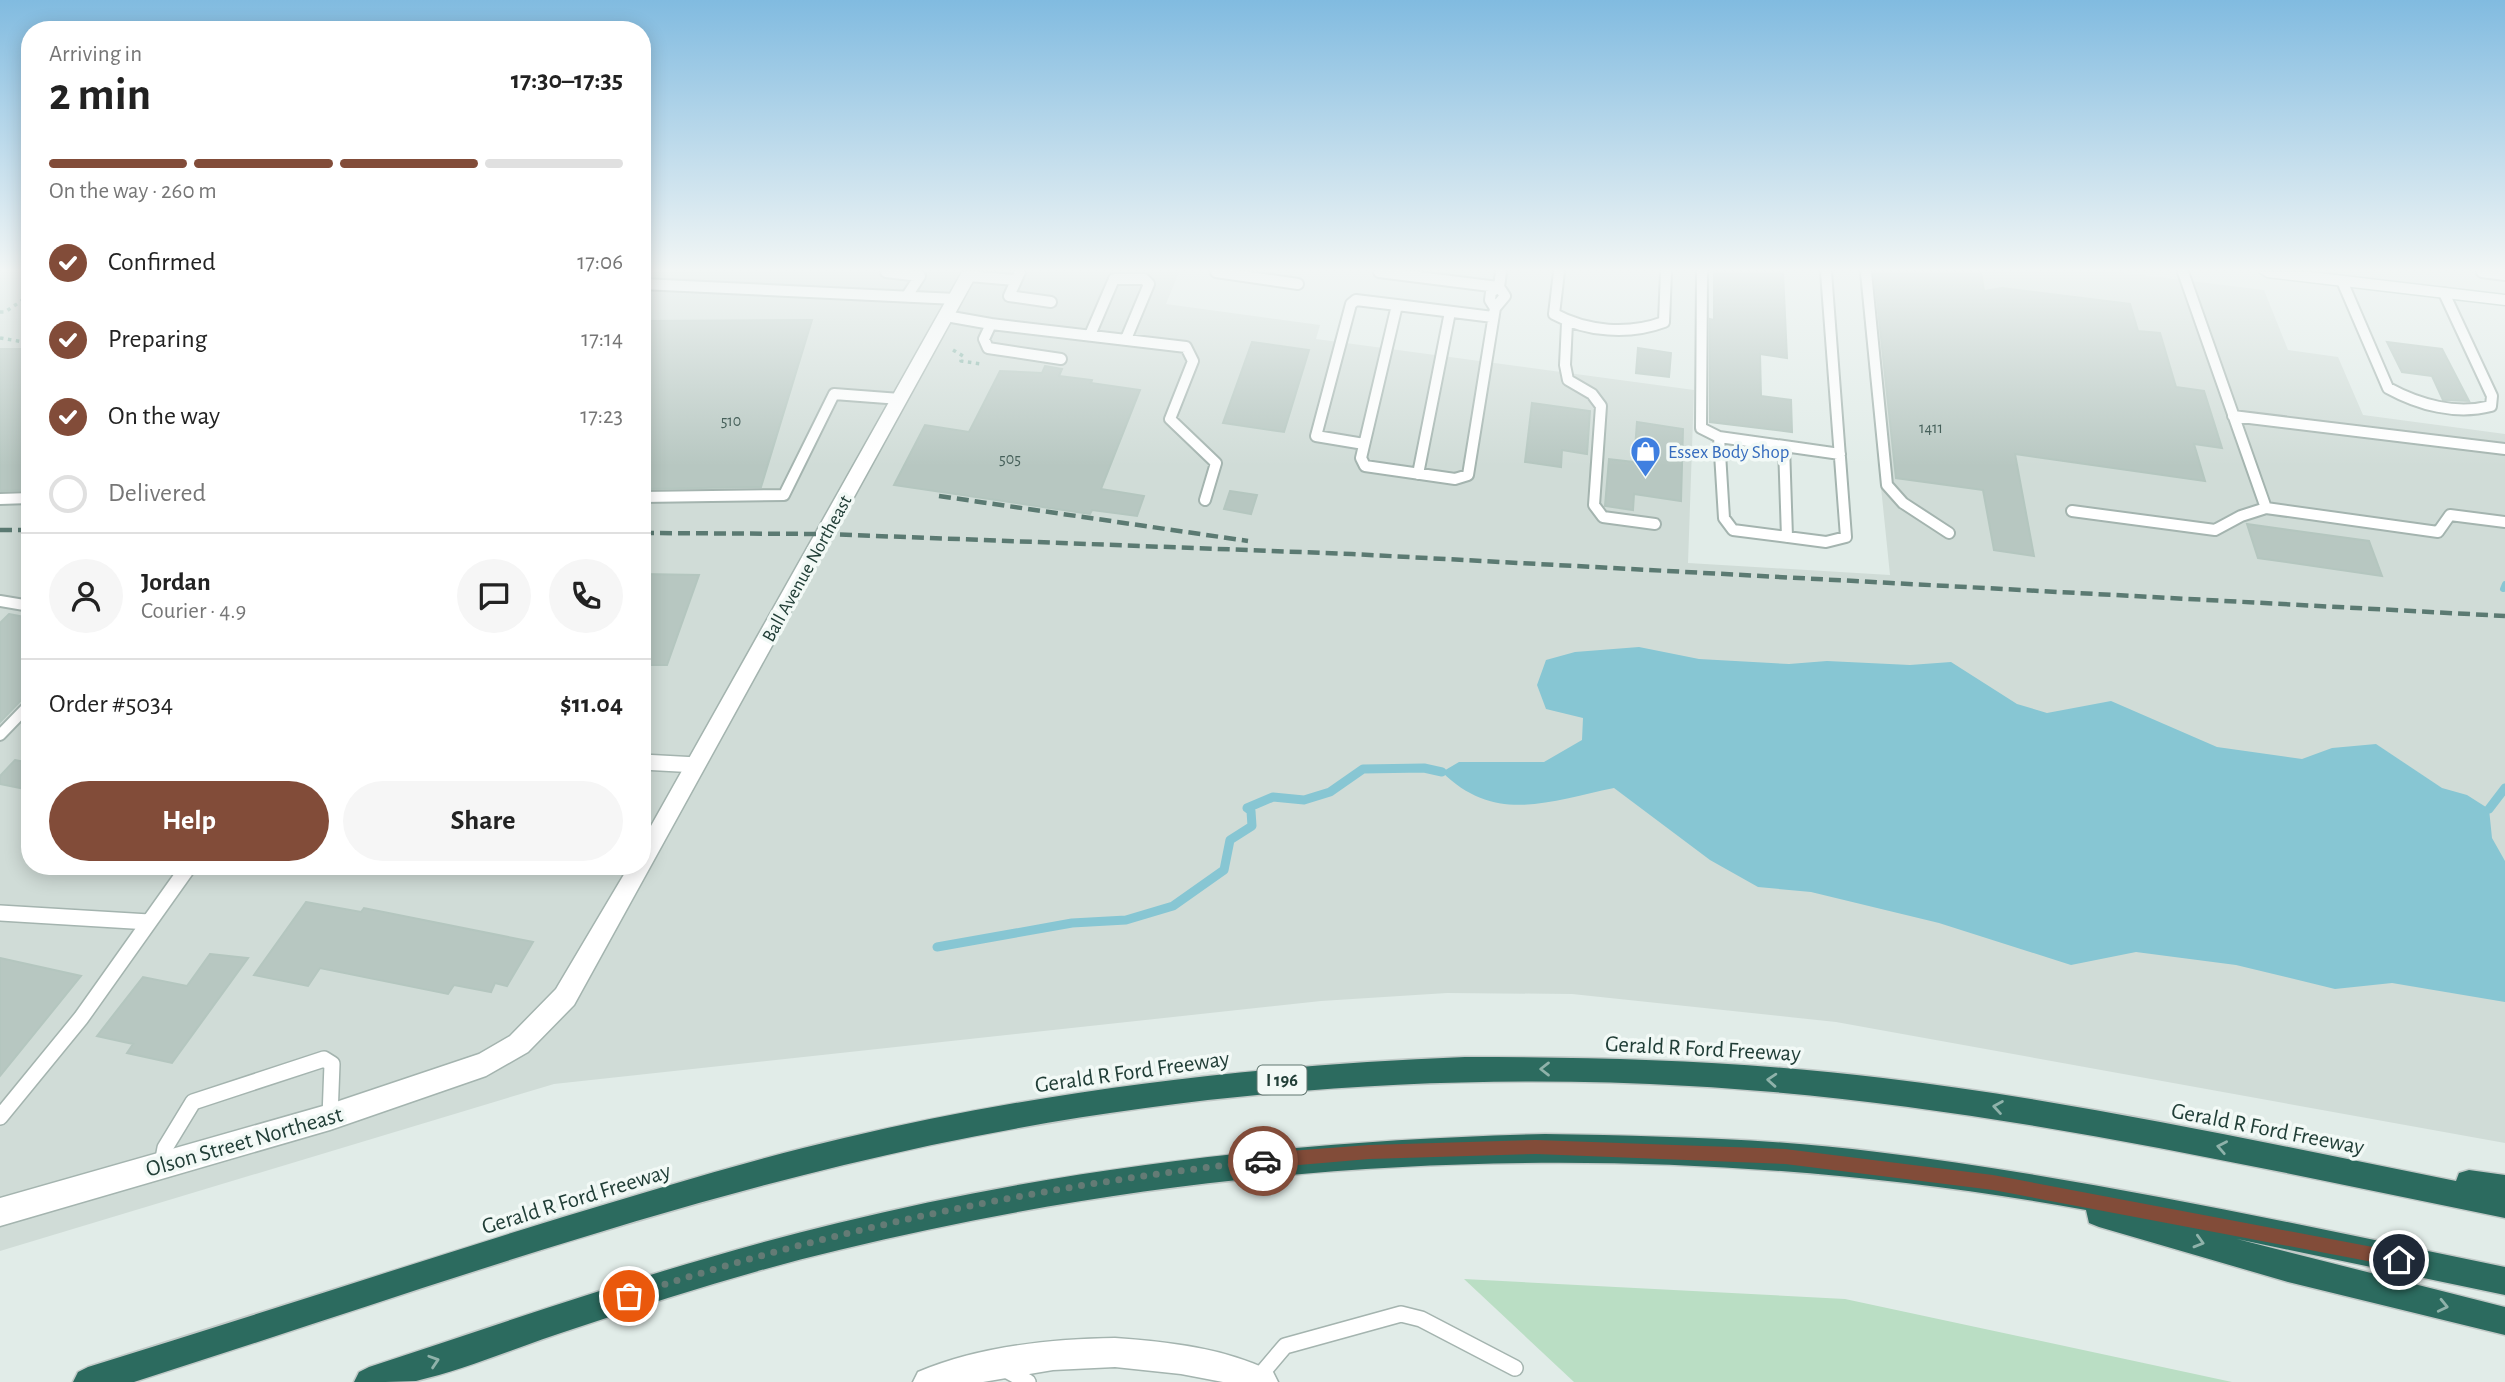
<!DOCTYPE html>
<html lang="en">
<head>
<meta charset="utf-8">
<style>
	body { margin:0; font-family:"Alegreya Sans",sans-serif; background:#f6f6f6; color:#222; height:100vh; display:flex; flex-direction:column; font-size:26px; white-space:nowrap }
	* { box-sizing:border-box; margin:0 }
	p { font-size:23px; color:#767676 }
	.icon { flex:none; width:38px; height:38px; fill:none; stroke:currentColor; stroke-width:2; stroke-linecap:round; stroke-linejoin:round }
	.map { position:relative; flex:1; overflow:hidden }
	.drawer { position:absolute; left:21px; top:21px; width:630px; height:854px; display:flex; flex-direction:column; background:#fff; border-radius:28px; box-shadow:0 4px 18px #0003 }
	.drawer>* { flex:none }
	.pin { position:absolute; display:grid; place-items:center; width:60px; height:60px; color:#fff; margin:-30px; border:4px solid #fff; border-radius:50%; box-shadow:0 2px 7px #0007 }
	.courier { position:absolute; display:grid; place-items:center; width:70px; height:70px; margin:-35px; border:5px solid #824c39; border-radius:50%; background:#fff; color:#222; box-shadow:0 2px 9px #0007 }
	.summary em { font-style:normal; font-weight:600 }
	.summary div { display:flex; flex-direction:column-reverse }
	.summary { display:flex; align-items:center; justify-content:space-between; height:119px; padding:0 28px }
	h1 { font-size:46px; font-weight:600; line-height:52px }
	.bar { display:grid; grid-template-columns:repeat(4,1fr); gap:10px 7px; align-content:center; height:84px; padding:0 28px }
	.bar i { height:9px; border-radius:5px; background:#e0e0e0 }
	.bar .selected { background:#824c39 }
	.bar p { grid-column:span 4 }
	.line { display:flex; align-items:center; gap:18px; padding:0 28px; border-top:2px solid #e0e0e0 }
	.line div { flex:1 }
	.round { display:grid; place-items:center; flex:none; width:74px; height:74px; border-radius:37px; background:#f6f6f6 }
	ol { padding:0 28px; list-style:none }
	li { display:flex; align-items:center; gap:21px; height:77px }
	li p { margin-inline-start:auto }
	li .icon { padding:7px; border-radius:50%; background:#824c39; color:#fff; stroke-width:4 }
	li:last-child { color:#767676 }
	li i { width:38px; height:38px; border:4px solid #e0e0e0; border-radius:50% }
	.action { display:flex; gap:14px; margin-top:auto; padding:14px 28px }
	.action a { flex:1; height:80px; border-radius:42px; background:#824c39; color:#fff; font-size:28px; font-weight:600; line-height:80px; text-align:center }
	.action a+a { background:#f6f6f6; color:#222 }
	.map>svg:first-child { display:block }
</style>
</head>
<body>
<div class="map">
<svg width="2505" height="1382" viewBox="0 0 2505 1382">
	<rect width="100%" height="100%" fill="#e1ece8"/>
	<path fill="#d0dcd7" d="M0,272H30V866H642V272H1179L1166,304L1320,325L1316,339L1694,390L1688,563L1890,575L1859,272H2117L2264,290L2288,350L2338,357L2363,415L2505,434V1143L1836,1022L1572,994L1447,993L1321,1001L554,1084L0,1251Z"/>
	<path fill="#badec4" d="M1464,1279L1845,1299L2232,1382H1574Z"/>
	<path fill="#87c6d3" d="M1639,647L1699,659L1789,664L1827,661L1910,665L1951,662L2017,704L2047,713L2111,701L2217,747L2302,759L2332,748L2376,744L2442,788L2467,795L2489,809L2492,838L2505,861V1002L2392,983L2335,989L2236,965L2136,952L2071,965L1939,923L1811,892L1758,887L1710,860L1614,788C1549,801 1496,825 1442,772L1459,762H1544L1582,740L1583,718L1546,709L1537,685L1546,660L1575,652Z"/>
	<g fill="none" stroke-linecap="round" stroke-linejoin="round">
		<path stroke="#87c6d3" stroke-width="6" d="M2503,589L2505,584"/>
		<path stroke="#87c6d3" stroke-width="9" d="M2489,809L2505,788
			M937,947L1072,923L1126,920L1173,906L1224,870L1230,840L1252,826L1251,811L1247,808L1273,797L1304,800L1330,792L1363,769L1424,768L1442,772"/>
	</g>
	<path fill="#b7c7c1" stroke="#b4c6bf" stroke-width="2" d="M1714,272H1783L1787,358L1760,354L1761,396L1791,400L1792,432L1710,422V319L1714,320Z
		M1874,272H1981L1984,291L2002,288L2130,304L2138,331L2160,333L2176,387L2204,391L2222,448L2194,444L2205,481L2015,454L2034,556L1994,550L1983,490L1896,478Z
		M812,320L761,487L642,489V321Z
		M1252,342L1309,350L1284,432L1223,423Z
		M2387,342L2442,349L2469,401L2443,400L2432,376L2402,372Z
		M1638,348L1671,353L1669,377L1636,373Z
		M0,349H30V490L0,491Z
		M1045,366L1062,369L1059,376L1092,380L1091,383L1140,390L1101,489L1144,496L1137,516L1092,510L1090,514L894,485L925,425L969,432L1000,371L1042,373Z
		M1532,403L1590,411L1587,454L1562,450L1561,467L1525,462Z
		M1637,422L1683,429L1681,501L1634,494L1633,510L1605,506L1609,459L1634,462Z
		M1230,491L1257,495L1251,514L1224,509Z
		M2247,524L2369,541L2382,576L2258,558Z
		M642,574L699,575L667,665H642Z
		M9,614L30,618V691L0,722V623Z
		M15,760L30,763V790L0,784V776Z
		M306,902L361,912L364,908L533,942L507,986L495,983L491,992L454,985L448,994L320,968L308,986L254,975Z
		M210,954L248,958L172,1063L127,1053L133,1044L97,1036L143,977L187,986Z
		M0,958L81,976L0,1076Z"/>
	<g fill="none" stroke-linecap="round" stroke-linejoin="round">
		<defs>
			<path id="lane-far1" d="M886,272L920,276L907,296
				M1020,272L1009,296L1051,302
				M1216,272L1298,284
				M1379,272L1498,287
				M1559,272L1554,314C1587,332 1629,335 1664,322L1666,272
				M1702,272L1701,428L1719,437L1724,518L1733,530L1826,542L1846,537L1826,272
				M1866,272L1887,485L1903,503L1949,533
				M2183,272L2266,508L2438,532L2450,515L2505,522
				M2482,272L2505,275
				M969,276L1015,280
				M2342,281L2388,388C2419,405 2456,415 2491,406L2492,396L2444,293
				M642,284L956,299
				M1397,305L1493,317
				M1495,308L1505,296L1499,287L1501,272
				M946,316L991,324
				M1567,323L1565,365L1568,380L1592,394L1601,406L1594,505L1603,517L1655,524
				M1090,335L1114,279H1144L1149,284L1126,339
				M1061,359L988,348L984,339L991,324L1186,347L1193,361L1170,419L1216,463L1205,500
				M2233,416L2505,449
				M1719,437L1784,446L1787,537
				M1364,444L1316,436L1351,304L1356,300L1397,305L1361,458L1365,466L1455,479L1468,475L1495,308L1490,300L1491,292L1499,287
				M1784,446L1840,454
				M1418,474L1450,312
				M642,497L784,495L834,394L900,399
				M0,499L30,498
				M2072,511L2215,530L2241,516L2266,508
				M0,601L30,606
				M0,735L30,704"/>
			<path id="lane" d="M642,762L697,765
				M0,913L149,922
				M0,1117L81,1018L189,866
				M162,1164L165,1148L193,1102L324,1059L332,1064L330,1117
				M1004,1369L1028,1382
				M1257,1379L1285,1346L1401,1314L1421,1319L1515,1368"/>
			<path id="street" d="M962,272H978L574,1005L528,1052L486,1076L330,1130L0,1226V1198L330,1104L479,1054L510,1036L556,989L629,866H642V842Z
				M1115,1338C1170,1342 1224,1348 1273,1372L1278,1382H1223L1181,1374L1115,1367L1053,1370L983,1382H913L918,1372C979,1346 1050,1339 1115,1338Z"/>
			<path id="secondary" d="M2259,272H2310L2505,295V305L2267,277Z"/>
			<path id="highway" d="M1465,1057C1605,1057 1744,1061 1883,1078C2076,1101 2266,1143 2456,1181L2459,1173L2469,1170L2505,1175V1218C2235,1163 1965,1101 1689,1086C1405,1070 1120,1098 844,1165C604,1223 370,1307 134,1382H73L78,1372L88,1367C247,1318 404,1266 563,1217C656,1189 750,1160 844,1138C1048,1090 1255,1065 1465,1057Z
				M1545,1134C1656,1136 1767,1138 1877,1152C2088,1178 2296,1224 2505,1267V1295L2237,1239L2505,1307V1335L2288,1282L2099,1227L2089,1223L2086,1210C1671,1135 1249,1150 839,1250C750,1271 663,1299 576,1328C525,1344 468,1369 416,1381C397,1382 374,1382 354,1382L359,1372L369,1367C524,1316 679,1261 838,1223C1070,1166 1306,1140 1545,1134Z"/>
		</defs>
		<use href="#lane-far1" stroke="#a4b4af" stroke-width="14"/>
		<use href="#lane" stroke="#a4b4af" stroke-width="18"/>
		<use href="#street" stroke="#a4b4af" stroke-width="3"/>
		<use href="#secondary" stroke="#9fb9b0" stroke-width="3"/>
		<use href="#highway" stroke="#c1c9c7" stroke-width="3"/>
		<path stroke="#81b1a3" stroke-width="3.5" stroke-dasharray="3.5 4.5" stroke-linecap="butt" d="M0,312H5L30,295
			M0,338L30,343
			M953,350L963,356L961,361L981,364"/>
		<use href="#lane-far1" stroke="#fff" stroke-width="10"/>
		<use href="#lane" stroke="#fff" stroke-width="15"/>
		<use href="#street" fill="#fff" fill-rule="evenodd"/>
		<use href="#secondary" fill="#fff" fill-rule="evenodd"/>
		<use href="#highway" fill="#2c6b5f" fill-rule="evenodd"/>
		<path stroke="#5b7a72" stroke-width="4.5" stroke-dasharray="12 6" stroke-linecap="butt" d="M939,496L1248,541
			M0,530H30
			M642,533L825,534L1352,554L2505,616"/>
	</g>
	<defs><path id="oneway-chevron" d="M-2-3.5L2.5 0L-2 3.5" fill="none" stroke-width="1.6" stroke-linecap="round" stroke-linejoin="round" transform="scale(1.75)"/></defs>
	<g stroke="#8fb2aa">
		<use href="#oneway-chevron" transform="translate(1545 1069) rotate(-180)"/>
		<use href="#oneway-chevron" transform="translate(1772 1080) rotate(-176)"/>
		<use href="#oneway-chevron" transform="translate(1998 1107) rotate(-171)"/>
		<use href="#oneway-chevron" transform="translate(2222 1147) rotate(-169)"/>
		<use href="#oneway-chevron" transform="translate(2199 1242) rotate(16)"/>
		<use href="#oneway-chevron" transform="translate(2443 1306) rotate(13)"/>
		<use href="#oneway-chevron" transform="translate(434 1361) rotate(-18)"/>
	</g>
	<linearGradient id="sky" x2="0" y2="1"><stop stop-color="#81bbe0"/><stop offset="0.58" stop-color="#f2f6f5"/><stop offset="1" stop-color="#f2f6f5" stop-opacity="0"/></linearGradient>
	<rect width="2505" height="466" fill="url(#sky)"/>
	<path fill="#824c39" d="M1536,1140L1785,1149L1993,1175L2399,1252L2406,1260L2399,1267L1993,1190L1785,1164L1536,1154L1369,1159L1263,1168L1256,1161L1263,1153L1369,1145Z"/>
	<g fill="none" stroke-linecap="round" stroke-linejoin="round">
		<path stroke="#647b75" stroke-width="7" stroke-dasharray="0 12.6" d="M629,1296C834,1228 1049,1184 1263,1161"/>
	</g>
	<defs>
		<symbol id="shop-pin" viewBox="-11 -11 22 30"><path d="M0 17L-7.5 6A9.5 9.5 0 1 1 7.5 6Z" fill="#3f7fe0" stroke="#f2f9f6"/><path d="M-5-2.5h2.3a2.7 3.5 0 0 1 5.4 0H5L5.5 6h-11ZM-1.5-2.5h3a1.5 2.3 0 0 0-3 0Z" fill="#fff"/></symbol>
	</defs>
	<g fill-rule="evenodd">
		<use href="#shop-pin" x="1628" y="434" width="35" height="47"/>
	</g>
	<g text-anchor="middle" stroke-width="7" stroke-linejoin="round" paint-order="stroke">
		<g font-size="16" fill="#46605a">
			<text x="731" y="426">510</text>
			<text x="1931" y="433">1411</text>
			<text x="1010" y="464">505</text>
		</g>
		<rect fill="#f2f9f6" stroke="#607670" stroke-width="2" x="1257.5" y="1065.5" width="49" height="29" rx="5"/>
		<g font-size="18" font-weight="bold" fill="#213e37">
			<text x="1282" y="1086">I 196</text>
		</g>
		<g font-size="19" fill="#366cbe" stroke="#f2f9f6" text-anchor="start">
			<text x="1668" y="458">Essex Body Shop</text>
		</g>
		<g font-size="19" fill="#213e37" stroke="#f2f9f6">
			<text transform="translate(806 568) rotate(-61)" y="7">Ball Avenue Northeast</text>
		</g>
		<g font-size="23" fill="#213e37" stroke="#f2f9f6">
			<text transform="translate(1703 1048) rotate(3)" y="8">Gerald R Ford Freeway</text>
			<text transform="translate(1132 1071) rotate(-8)" y="8">Gerald R Ford Freeway</text>
			<text transform="translate(2268 1128) rotate(11)" y="8">Gerald R Ford Freeway</text>
			<text transform="translate(244 1141) rotate(-16)" y="8">Olson Street Northeast</text>
			<text transform="translate(576 1198) rotate(-17)" y="8">Gerald R Ford Freeway</text>
		</g>
	</g>
</svg>
<div class="pin" style="left:629px;top:1296px;background:#ea580c"><svg class="icon" aria-label="bag" viewBox="0 0 24 24"><path d="M5 8h14l-1 12H6zM9 8a3 3 0 0 1 6 0"/></svg></div>
<div class="pin" style="left:2399px;top:1260px;background:#1f2937"><svg class="icon" aria-label="home" viewBox="0 0 24 24"><path d="M3 11l9-7 9 7M6 9v11h12V9"/></svg></div>
<div class="courier" style="left:1263px;top:1161px"><svg class="icon" aria-label="car" viewBox="0 0 24 24"><path d="M5 17H2v-5l4-1 3-4h7l3 4 3 1v5h-3M9 17h6M6 11h13"/><circle cx="7" cy="17" r="2"/><circle cx="17" cy="17" r="2"/></svg></div>
<section class="drawer">
<div class="summary"><div><h1>2 min</h1><p>Arriving in</p></div><em>17:30–17:35</em></div>
<div class="bar"><i class="selected"></i><i class="selected"></i><i class="selected"></i><i></i><p>On the way · 260 m</p></div>
<ol>
<li><svg class="icon" aria-label="check" viewBox="0 0 24 24"><path d="M5 12l5 5 9-10"/></svg>Confirmed<p>17:06</p></li>
<li><svg class="icon" aria-label="check" viewBox="0 0 24 24"><path d="M5 12l5 5 9-10"/></svg>Preparing<p>17:14</p></li>
<li><svg class="icon" aria-label="check" viewBox="0 0 24 24"><path d="M5 12l5 5 9-10"/></svg>On the way<p>17:23</p></li>
<li><i></i>Delivered</li>
</ol>
<div class="line" style="height:126px"><a class="round"><svg class="icon" aria-label="person" viewBox="0 0 24 24"><circle cx="12" cy="8" r="4"/><path d="M4 21q1-7 8-7t8 7"/></svg></a><div><b>Jordan</b><p>Courier · 4.9</p></div><a class="round"><svg class="icon" aria-label="chat" viewBox="0 0 24 24"><path d="M4 5h16v11H9l-5 4z"/></svg></a><a class="round"><svg class="icon" aria-label="phone" viewBox="0 0 24 24"><path d="M5 4h4l2 5-3 2q2 4 5 5l2-3 5 2v4C11 20 4 13 5 4z"/></svg></a></div>
<div class="line" style="height:91px"><div>Order #5034</div><b>$11.04</b></div>
<div class="action"><a>Help</a><a>Share</a></div>
</section>
</div>
</body>
</html>
